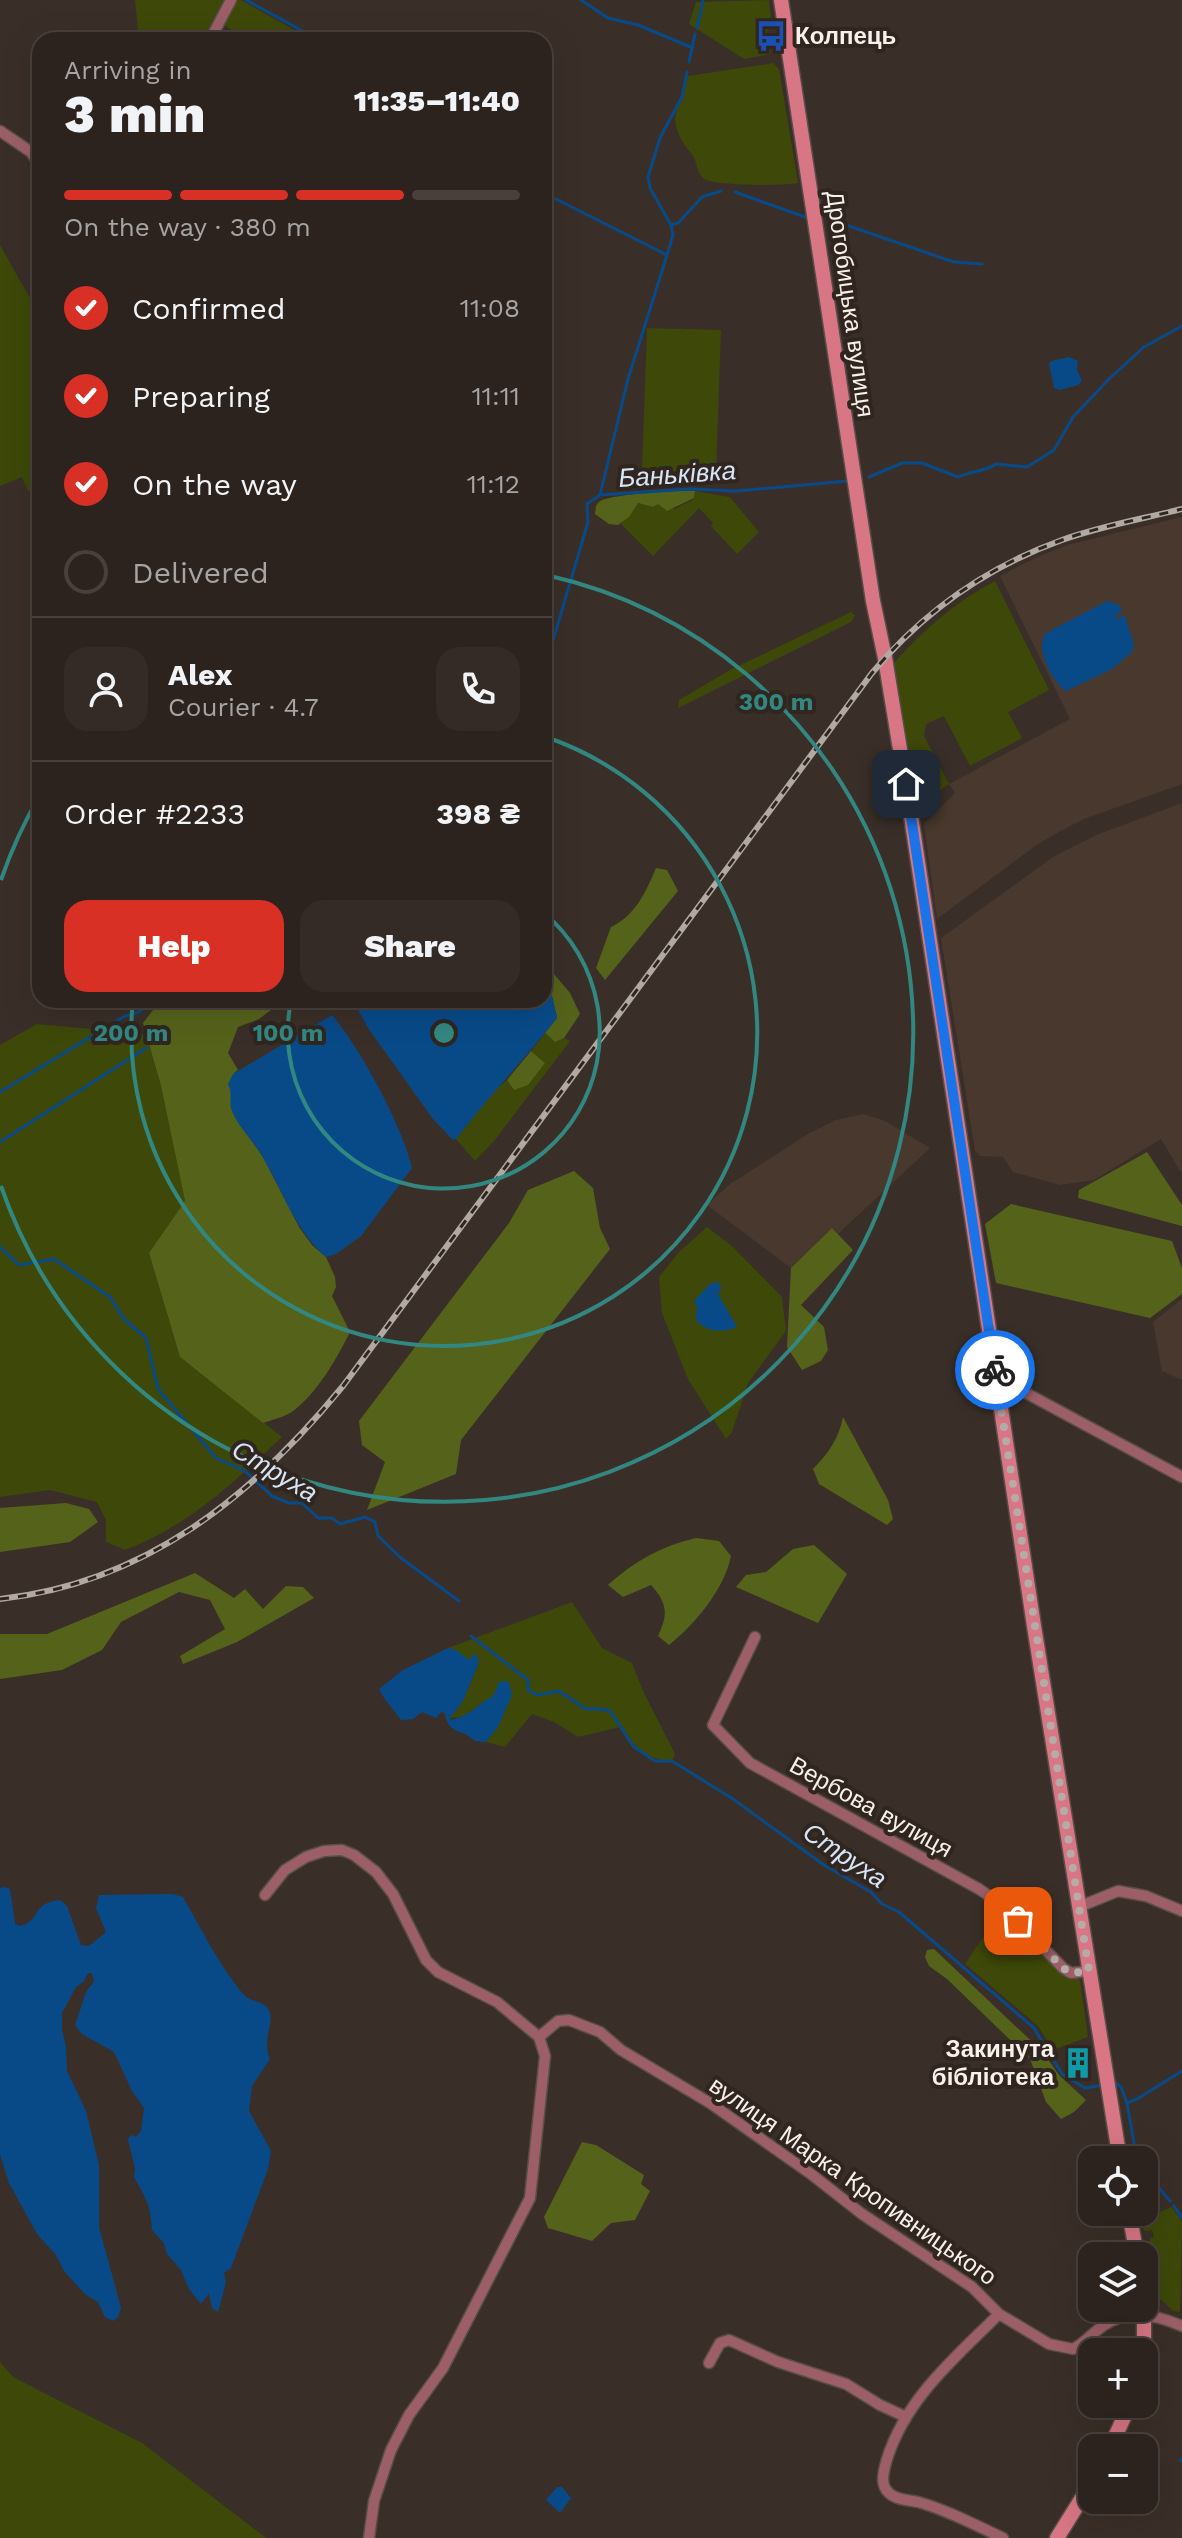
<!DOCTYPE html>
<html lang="en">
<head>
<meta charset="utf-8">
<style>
	body { margin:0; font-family:"Work Sans",sans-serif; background:#342b27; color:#f1f3f6; height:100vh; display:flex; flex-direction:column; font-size:30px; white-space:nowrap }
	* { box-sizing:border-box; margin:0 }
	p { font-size:26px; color:#a6a4a4 }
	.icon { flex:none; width:44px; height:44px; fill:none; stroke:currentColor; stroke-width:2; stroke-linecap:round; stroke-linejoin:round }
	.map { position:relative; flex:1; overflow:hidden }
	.details { position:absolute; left:32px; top:32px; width:520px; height:976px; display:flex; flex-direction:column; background:#2c231e; border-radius:24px; box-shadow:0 8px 32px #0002,0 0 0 2px #48403c }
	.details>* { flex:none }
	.controls { position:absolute; left:1078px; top:2146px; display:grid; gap:16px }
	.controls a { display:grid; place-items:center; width:80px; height:80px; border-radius:16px; background:#2c231e; box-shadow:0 8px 32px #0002,0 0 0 2px #48403c; font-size:40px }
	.pin { position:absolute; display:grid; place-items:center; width:68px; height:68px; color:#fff; margin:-34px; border-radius:16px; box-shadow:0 4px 12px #0006 }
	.courier { position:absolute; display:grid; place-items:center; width:80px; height:80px; margin:-40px; border:6px solid #1a73e8; border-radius:50%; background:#fff; color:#222; box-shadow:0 2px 10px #0007 }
	.head em { font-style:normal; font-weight:800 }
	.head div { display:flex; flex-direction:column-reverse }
	.head { display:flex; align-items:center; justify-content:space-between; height:136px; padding:0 32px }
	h1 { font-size:52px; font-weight:800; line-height:60px }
	.bar { display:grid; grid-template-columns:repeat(4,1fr); gap:12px 8px; align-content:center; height:96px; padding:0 32px }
	.bar i { height:10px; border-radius:6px; background:#48403c }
	.bar .selected { background:#d93025 }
	.bar p { grid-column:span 4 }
	.line { display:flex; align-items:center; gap:20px; padding:0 32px; border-top:2px solid #48403c }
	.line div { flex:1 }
	.round { display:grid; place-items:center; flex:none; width:84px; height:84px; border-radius:24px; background:#342b27 }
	ol { padding:0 32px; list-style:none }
	li { display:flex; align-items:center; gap:24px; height:88px }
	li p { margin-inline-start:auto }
	li .icon { padding:8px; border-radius:50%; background:#d93025; color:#fff; stroke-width:4 }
	li:last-child { color:#a6a4a4 }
	li i { width:44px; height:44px; border:4px solid #48403c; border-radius:50% }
	.action { display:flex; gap:16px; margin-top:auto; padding:16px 32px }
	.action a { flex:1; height:92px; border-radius:24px; background:#d93025; color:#fff; font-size:32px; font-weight:800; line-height:92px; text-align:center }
	.action a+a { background:#342b27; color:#f1f3f6 }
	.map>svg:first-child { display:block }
</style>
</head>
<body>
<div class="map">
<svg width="1182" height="2538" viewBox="0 0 1182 2538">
	<rect width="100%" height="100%" fill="#3a2f28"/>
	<path fill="#48382d" d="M1182,517V784L1084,819L1055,834L1035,846L937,919L924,824L955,793L949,784L1070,719L1000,576L1035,558L1067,545Z
		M1182,803V1174L1161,1139L1094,1180L1060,1185L1013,1172L1003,1157L980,1156L975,1151L941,938L1053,857L1096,835Z
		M863,1114L885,1121L930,1148L838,1234L832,1228L791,1268L707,1205L730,1184L808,1134L836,1120Z
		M1182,1299V1380L1162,1371L1153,1322Z"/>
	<path fill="#3d4809" d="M135,0H226L204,40H126L138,30Z
		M236,0H241L312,40H246L224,25Z
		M769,0L771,18L769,30L767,31L770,54L744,59L689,24L696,2Z
		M773,63L779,69L798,183C784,186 715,186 704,179C695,172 698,159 690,152C683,144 675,130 675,118C676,107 685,90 688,76Z
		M0,245L40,316V486L28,491L22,477L0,486Z
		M647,328L721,330L716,473L642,470Z
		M695,491L730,497L759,532L737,554L711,526L713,523L699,508L653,556L621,524L638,503L653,507L658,503L675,509L694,499Z
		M995,581L1049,690L1008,712L1022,738L970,766L944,716L926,724L924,736L949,784L939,791L927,793L913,782L893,664C922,631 956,601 995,581Z
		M851,612L855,616L851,622L678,708L679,700L730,670Z
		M37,1024L146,1034L161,1086L185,1201L149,1253L180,1357L282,1437C232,1484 190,1525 125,1550L106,1542V1520L97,1502L50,1490L0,1497V1045Z
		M545,1033L555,1042L564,1038L570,1041L494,1141L475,1161L456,1139L492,1092L507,1080L514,1090L545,1063L531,1051Z
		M707,1227L733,1247L782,1297L786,1331L748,1383L732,1432L726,1439L688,1379L662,1313L659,1277L679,1252Z
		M572,1602L602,1648L632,1663L643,1691L675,1754L672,1761C648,1761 633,1746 620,1727L578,1737L554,1722L532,1714L505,1747L486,1742L498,1727L504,1711L493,1696L462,1717L450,1718L463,1701L479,1662L475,1654L469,1661L456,1650L448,1648Z
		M1001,1911L1059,1971L1080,1980L1088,2037L1053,2050L1038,2026L965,1964Z
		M1172,2207L1182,2222L1180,2312L1173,2311L1154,2293L1148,2256L1150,2238L1154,2237L1152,2230L1144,2231L1141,2220Z
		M0,2362L13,2377L142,2443L266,2538H0Z"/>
	<path fill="#55621a" d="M695,491L694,498L667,511L658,504L653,507L638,503L629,517L618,525L609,524L595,514C596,509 595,505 599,502C609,494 680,490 695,491Z
		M656,868L667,870L678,891L605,980L596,968L611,927C635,916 646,892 656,868Z
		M544,952L550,959L548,967L570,993L580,1014L564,1038L555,1042L545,1033L557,1018L552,996L544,986Z
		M189,1000H227L235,1005L243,1000H284L259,1019L238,1027L228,1053L238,1070L233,1074V1095L246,1133L263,1157L299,1227L312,1245L326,1257L335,1277L336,1287L332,1296L350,1332C337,1358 320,1388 298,1407C289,1416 275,1419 263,1423L180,1357L149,1253L185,1201L161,1086L143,1023L157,1005Z
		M531,1051L545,1063L528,1085L514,1090L507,1080Z
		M1147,1152L1182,1205V1226L1078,1198L1079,1190Z
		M574,1171L593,1188L600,1228L610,1249L461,1440L456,1474L367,1510L385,1462L362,1445L359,1421L509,1223L528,1190Z
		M1011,1204L1172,1241L1182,1268V1294L1150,1318L996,1283L985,1224Z
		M832,1228L853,1250L801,1305L824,1327L828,1350L821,1361L802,1370L787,1347L791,1268Z
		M843,1417L888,1500L893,1519L887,1525L819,1484L813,1469C828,1454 839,1438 843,1417Z
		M66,1503L89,1509L98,1522L70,1542L0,1552V1508Z
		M696,1538L719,1541L731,1556C724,1590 695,1624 669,1645L658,1636C668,1614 668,1604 651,1585L623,1597L608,1585C634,1561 662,1546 696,1538Z
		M814,1545L847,1574L818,1623L736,1587L746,1575L766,1572L793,1549Z
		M195,1573L234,1598L245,1589L263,1609L286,1586L303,1587L314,1598L237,1642L183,1664L180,1656L225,1629L210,1600L179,1592L121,1622L102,1650L62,1670L0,1679V1634H47Z
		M934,1949L1043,2052L1059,2075L1086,2100L1074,2112L1061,2119L1046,2102L1030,2059L947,1979L929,1966L925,1957L927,1950Z
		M582,2142L596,2145L644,2175L641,2184L650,2191L635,2220L611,2223L592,2241L548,2228L544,2217Z"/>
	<path fill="#084a88" d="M1069,357L1078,361L1077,370L1082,380L1078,385L1060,390L1054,388L1049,364L1051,361Z
		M1107,601L1119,605L1122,610L1115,616L1117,619L1124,614L1134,644L1132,652L1112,669L1066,691C1052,681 1034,648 1046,633Z
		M544,986L552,996L557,1018C524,1060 488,1097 456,1139L453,1140L433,1119L368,1028L355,1004L357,1000H544Z
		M332,1015C360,1048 402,1125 412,1168L361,1236L336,1254L326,1257C294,1229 283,1191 262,1156C253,1140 236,1125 231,1108C229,1098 233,1096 228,1084L233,1074Z
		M719,1282L721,1290L718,1294L737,1327C722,1333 706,1332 696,1320L697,1307L694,1301L710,1284Z
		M448,1648L456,1650L469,1660L475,1653L479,1662L463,1701L450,1718L452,1720C471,1715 478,1704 493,1696L500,1681L509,1682L512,1695L498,1727L486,1742L475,1741C463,1729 447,1734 445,1713L441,1712L436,1718L422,1712L413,1719L401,1720L384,1698L379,1689L403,1670Z
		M4,1887L10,1889L15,1924L21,1926C42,1919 31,1903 60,1900L67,1906L81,1945L89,1946L106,1932L96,1908L99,1895L172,1894L183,1897C202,1930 218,1964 243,1994C250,2002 264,2001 269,2010C275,2023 261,2041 270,2059L252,2086L249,2111L271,2151L268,2169L231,2268L224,2273L226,2282L218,2312L212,2308L209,2293L201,2304L189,2289L181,2270L167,2254L164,2243L152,2230C151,2206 146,2198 134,2177L135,2168L128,2139L131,2135L136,2137L141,2131L144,2108L132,2091L114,2052L82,2034L75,2025L87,1990L94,1982L92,1973H88L84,1981L76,1987L62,2013V2029L66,2047L67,2071L86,2111L99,2165V2227L121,2308L118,2317L113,2321L105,2317L98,2302L85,2294L64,2271L56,2255L37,2234L9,2183L0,2154V1888Z
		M557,2487H562L571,2498L560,2513L546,2500Z"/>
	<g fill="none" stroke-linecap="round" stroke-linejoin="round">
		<path stroke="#084a88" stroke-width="3" d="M246,0L319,40
			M581,0L608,18L638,25L693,48
			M697,28L703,0
			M689,62L695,34
			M735,192L805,217
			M544,193L667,255L628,379L600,495
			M831,220L954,262L982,264
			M671,225L678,223L702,197L721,191
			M667,255L673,235L671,225L650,188L648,177L660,138L682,97L687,72
			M869,477L902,463H922L958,477C969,472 989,470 996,464L1027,467L1054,450L1073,417L1109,379L1144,347L1182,326
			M544,671L588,522L587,504L600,495L690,489L736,491L848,481
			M0,1092L125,1016L139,1012L153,1000
			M0,1142L146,1048
			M0,1247L19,1265L54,1259L110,1297L124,1319L146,1338L158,1389L216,1458L245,1471L272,1496L289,1503H302L318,1518H332L340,1524L365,1517L375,1522L378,1536L401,1558L459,1601
			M471,1636L528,1680V1690L537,1695L559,1691L586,1709H602L611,1712L633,1746L655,1761H672L733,1799L824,1865L871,1892L882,1904L899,1912L1034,2028L1062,2074L1085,2088L1104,2085
			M1112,2084L1116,2083L1121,2087L1127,2103L1137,2099L1182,2071
			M1127,2103L1137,2160
			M1144,2170L1170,2201
			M1174,2206L1182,2218
			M1181,2461L1182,2459"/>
		<defs>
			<path id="street" d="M210,40L231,0
				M0,131L31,152L40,165
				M997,1385L1013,1386L1182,1477
				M755,1637L713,1725L750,1763L979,1889L1001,1904L1063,1968L1071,1973L1089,1971
				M265,1895L285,1870L306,1857L324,1851L342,1850L354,1855L376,1872L393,1894L426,1960L438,1972L497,2002L539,2037L545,2056L530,2198L443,2368L409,2415L391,2450L374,2501L369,2538
				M1081,1906L1118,1891L1146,1896L1182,1911
				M539,2037L558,2021L569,2020L600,2032L621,2050L710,2103L811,2174L862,2214L972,2287L999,2314L1049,2344L1073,2349C1085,2343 1092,2333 1103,2326C1127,2309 1157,2315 1182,2326
				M999,2314C956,2357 906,2398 887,2459C884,2470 879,2484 889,2493C896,2500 909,2500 918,2502C947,2510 975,2525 1003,2538
				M709,2363L720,2343L729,2340L778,2362L846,2384L880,2405L906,2417"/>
			<path id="secondary" d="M781,0L873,601L885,658L911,816L1034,1626L1120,2160
				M1129,2212L1137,2256
				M1144,2301V2356
				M1110,2448L1130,2404
				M1057,2538L1092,2482"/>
		</defs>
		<use href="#street" stroke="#584e47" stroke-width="13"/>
		<use href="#secondary" stroke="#584e47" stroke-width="17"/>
		<use href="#street" stroke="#9c5f67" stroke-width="10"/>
		<use href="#secondary" stroke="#d87685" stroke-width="14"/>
		<defs>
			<path id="rail" d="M0,1599C146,1583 253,1496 343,1386L872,673C924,611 987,567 1062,540C1101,526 1142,519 1182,509"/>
		</defs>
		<use href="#rail" stroke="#b1a9a3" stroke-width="6"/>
		<use href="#rail" stroke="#30251f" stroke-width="3" stroke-dasharray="9" stroke-linecap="butt"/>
	</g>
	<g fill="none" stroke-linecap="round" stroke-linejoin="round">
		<path stroke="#b5aca7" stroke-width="8" stroke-dasharray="0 14.4" d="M995,1370L1089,1971L1071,1973L1063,1968L1018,1921"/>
		<path stroke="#1a73e8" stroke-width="10" d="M906,784L995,1370"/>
	</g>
	<g fill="none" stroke="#328881" stroke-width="4">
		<path d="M544 913A156 156 0 1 1 291 1001"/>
		<path d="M546 737A313 313 0 1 1 133 1000"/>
		<path d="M1 880A469 469 0 0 1 40 795M546 575A469 469 0 1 1 1 1186"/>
	</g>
	<defs>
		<symbol id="bus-bare" viewBox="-9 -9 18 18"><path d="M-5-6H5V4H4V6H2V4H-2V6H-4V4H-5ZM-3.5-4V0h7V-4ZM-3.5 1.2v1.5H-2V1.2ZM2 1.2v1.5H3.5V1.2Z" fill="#1a4fb4" stroke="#30251f" stroke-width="2.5" paint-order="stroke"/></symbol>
		<symbol id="building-bare" viewBox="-9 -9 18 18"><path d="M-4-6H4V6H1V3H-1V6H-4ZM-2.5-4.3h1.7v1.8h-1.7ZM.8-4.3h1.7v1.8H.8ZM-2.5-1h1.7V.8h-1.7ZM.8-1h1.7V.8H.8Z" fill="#0f9aa8" stroke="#30251f" stroke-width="2.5" paint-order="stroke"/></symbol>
	</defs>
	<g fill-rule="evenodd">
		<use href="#bus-bare" x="749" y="14" width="44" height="44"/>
		<use href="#building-bare" x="1056" y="2041" width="44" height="44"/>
	</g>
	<g text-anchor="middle" stroke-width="8" stroke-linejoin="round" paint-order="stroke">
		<g font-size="24" font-weight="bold" fill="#f7f0eb" stroke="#30251f" text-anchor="start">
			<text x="795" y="44">Колпець</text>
			<text x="1054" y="2057" text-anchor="end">Закинута<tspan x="1054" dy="28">бібліотека</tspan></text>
		</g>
		<g font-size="24" fill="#f7f0eb" stroke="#30251f">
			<text transform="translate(850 304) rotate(82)" y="8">Дрогобицька вулиця</text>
			<text transform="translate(871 1807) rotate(29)" y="8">Вербова вулиця</text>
			<text transform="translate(853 2181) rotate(35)" y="8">вулиця Марка Кропивницького</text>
		</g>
		<g font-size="26" font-style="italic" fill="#d6e5f8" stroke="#30251f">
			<text transform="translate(677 474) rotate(-4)" y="9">Баньківка</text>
			<text transform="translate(275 1471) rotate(31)" y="9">Струха</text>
			<text transform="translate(845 1855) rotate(34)" y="9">Струха</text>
		</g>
	</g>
	<circle cx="444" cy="1033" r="12" fill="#328881" stroke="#30251f" stroke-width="4"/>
	<g font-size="24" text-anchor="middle" font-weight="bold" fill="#328881" stroke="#30251f" stroke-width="8" stroke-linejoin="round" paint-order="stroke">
		<text x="776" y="710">300 m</text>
		<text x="131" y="1041">200 m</text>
		<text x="288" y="1041">100 m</text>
	</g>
</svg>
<div class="controls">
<a><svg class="icon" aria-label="locate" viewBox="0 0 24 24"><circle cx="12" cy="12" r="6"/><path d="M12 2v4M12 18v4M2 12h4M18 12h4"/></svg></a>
<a><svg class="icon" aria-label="layers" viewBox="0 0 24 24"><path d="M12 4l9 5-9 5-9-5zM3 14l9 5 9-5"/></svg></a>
<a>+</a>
<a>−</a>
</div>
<div class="pin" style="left:1018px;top:1921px;background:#ea580c"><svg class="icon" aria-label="bag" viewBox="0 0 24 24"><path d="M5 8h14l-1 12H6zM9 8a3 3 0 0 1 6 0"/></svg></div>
<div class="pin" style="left:906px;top:784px;background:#1f2937"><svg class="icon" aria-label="home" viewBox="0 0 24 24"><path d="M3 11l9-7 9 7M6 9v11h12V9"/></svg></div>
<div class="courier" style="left:995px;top:1370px"><svg class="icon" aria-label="bike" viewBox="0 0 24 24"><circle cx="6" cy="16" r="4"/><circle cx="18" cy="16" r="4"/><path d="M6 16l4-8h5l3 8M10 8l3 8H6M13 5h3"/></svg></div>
<section class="details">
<div class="head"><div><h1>3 min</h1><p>Arriving in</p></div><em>11:35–11:40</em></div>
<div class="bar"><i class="selected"></i><i class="selected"></i><i class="selected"></i><i></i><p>On the way · 380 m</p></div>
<ol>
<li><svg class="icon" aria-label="check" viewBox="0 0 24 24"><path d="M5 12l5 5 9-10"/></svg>Confirmed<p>11:08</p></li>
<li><svg class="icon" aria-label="check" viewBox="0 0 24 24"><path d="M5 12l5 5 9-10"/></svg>Preparing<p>11:11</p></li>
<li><svg class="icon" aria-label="check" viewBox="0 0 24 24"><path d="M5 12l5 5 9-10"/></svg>On the way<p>11:12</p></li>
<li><i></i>Delivered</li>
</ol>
<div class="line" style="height:144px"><a class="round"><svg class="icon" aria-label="person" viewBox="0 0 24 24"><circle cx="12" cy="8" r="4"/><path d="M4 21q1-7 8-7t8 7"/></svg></a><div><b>Alex</b><p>Courier · 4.7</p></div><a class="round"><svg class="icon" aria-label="phone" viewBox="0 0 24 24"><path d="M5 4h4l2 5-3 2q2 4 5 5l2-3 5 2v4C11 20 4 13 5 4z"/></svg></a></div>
<div class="line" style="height:104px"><div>Order #2233</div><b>398 ₴</b></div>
<div class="action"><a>Help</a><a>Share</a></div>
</section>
</div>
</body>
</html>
